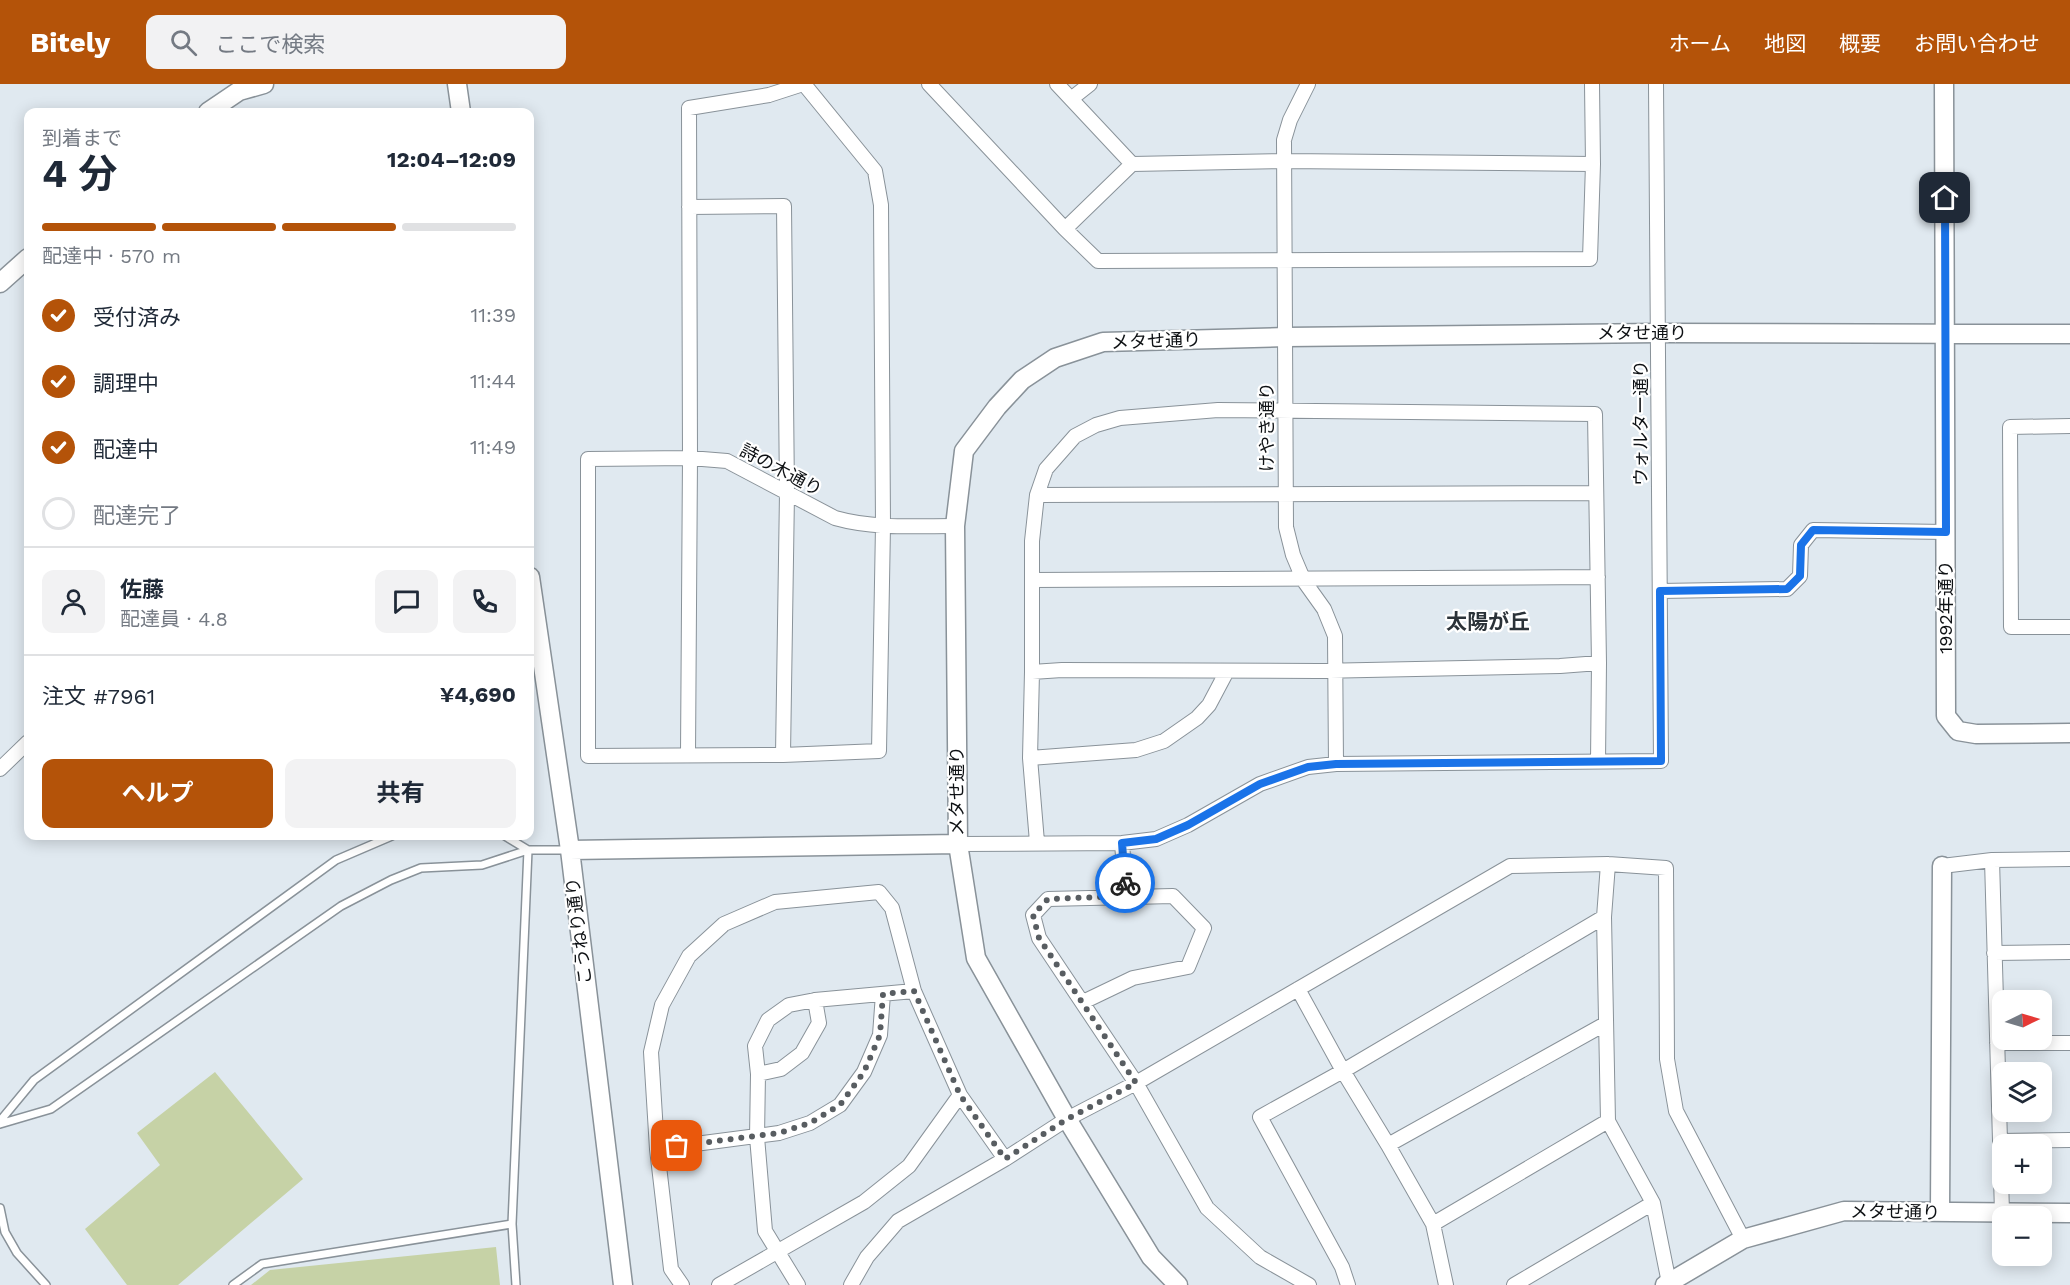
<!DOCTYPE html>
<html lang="ja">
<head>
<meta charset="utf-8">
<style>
	body { margin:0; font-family:"Work Sans","Noto Sans JP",sans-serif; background:#f2f2f3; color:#1f2937; height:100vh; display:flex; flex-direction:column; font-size:22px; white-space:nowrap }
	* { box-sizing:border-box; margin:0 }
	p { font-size:20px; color:#747a83 }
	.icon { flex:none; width:33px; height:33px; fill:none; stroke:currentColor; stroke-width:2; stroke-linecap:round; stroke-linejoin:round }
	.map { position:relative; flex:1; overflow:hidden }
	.panel { position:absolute; left:24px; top:24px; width:510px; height:732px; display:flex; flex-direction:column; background:#fff; border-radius:12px; box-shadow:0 3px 15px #0003 }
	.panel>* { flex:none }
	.needle { width:39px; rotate:85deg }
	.tools { position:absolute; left:1992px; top:906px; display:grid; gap:12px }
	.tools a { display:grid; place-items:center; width:60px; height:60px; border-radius:12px; background:#fff; box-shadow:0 3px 15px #0003; font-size:30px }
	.pin { position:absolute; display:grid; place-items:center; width:51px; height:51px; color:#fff; margin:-26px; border-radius:12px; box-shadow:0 3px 9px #0006 }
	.courier { position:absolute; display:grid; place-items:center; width:60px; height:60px; margin:-30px; border:4px solid #1a73e8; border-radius:50%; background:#fff; color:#222; box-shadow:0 2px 8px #0007 }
	.overview em { font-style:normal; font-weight:700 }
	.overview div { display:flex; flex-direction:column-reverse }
	.overview { display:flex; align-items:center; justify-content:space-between; height:102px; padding:0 18px }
	h1 { font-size:39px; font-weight:700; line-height:45px }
	.bar { display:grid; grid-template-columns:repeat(4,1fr); gap:9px 6px; align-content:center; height:72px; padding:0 18px }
	.bar i { height:8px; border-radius:4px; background:#e0e1e3 }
	.bar .current { background:#b45309 }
	.bar p { grid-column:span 4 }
	.line { display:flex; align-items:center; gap:15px; padding:0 18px; border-top:2px solid #e0e1e3 }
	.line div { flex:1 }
	.round { display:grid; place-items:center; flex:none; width:63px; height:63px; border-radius:12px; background:#f2f2f3 }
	ol { padding:0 18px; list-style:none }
	li { display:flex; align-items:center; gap:18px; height:66px }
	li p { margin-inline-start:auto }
	li .icon { padding:6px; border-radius:50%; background:#b45309; color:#fff; stroke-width:4 }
	li:last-child { color:#747a83 }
	li i { width:33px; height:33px; border:3px solid #e0e1e3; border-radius:50% }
	.primary-button { display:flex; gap:12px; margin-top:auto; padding:12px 18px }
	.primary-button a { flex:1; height:69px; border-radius:12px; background:#b45309; color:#fff; font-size:24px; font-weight:700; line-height:69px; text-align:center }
	.primary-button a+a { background:#f2f2f3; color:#1f2937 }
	header { display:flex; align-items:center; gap:36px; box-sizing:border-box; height:84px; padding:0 30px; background:#b45309; color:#fff }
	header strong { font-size:28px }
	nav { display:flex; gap:33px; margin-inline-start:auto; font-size:21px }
	.search { width:420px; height:54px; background:#f2f2f3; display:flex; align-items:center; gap:15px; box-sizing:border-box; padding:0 21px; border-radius:12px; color:#747a83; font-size:22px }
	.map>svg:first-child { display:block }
</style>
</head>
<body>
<header>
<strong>Bitely</strong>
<div class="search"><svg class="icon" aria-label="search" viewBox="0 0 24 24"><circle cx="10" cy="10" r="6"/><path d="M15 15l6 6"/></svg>ここで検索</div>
<nav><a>ホーム</a><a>地図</a><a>概要</a><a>お問い合わせ</a></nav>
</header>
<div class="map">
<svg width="2070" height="1201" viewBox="0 0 2070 1201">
	<rect width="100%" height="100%" fill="#e0e9f0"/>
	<path fill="#c6d2a6" d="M215,988L303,1095L178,1201H127L85,1145L160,1081L137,1049Z
		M496,1163L500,1201H251L270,1186Z"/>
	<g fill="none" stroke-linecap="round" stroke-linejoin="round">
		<defs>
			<path id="service" d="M505,752L528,766
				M0,1037L34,996L336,776L392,752
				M0,1040L51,1025L341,822L391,796L421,784L482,781L528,766
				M0,1124L5,1148L17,1169L46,1201
				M233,1201L262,1180L512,1140
				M516,1201L512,1140L528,766H570"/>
			<path id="minor" d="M804,0L875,87L881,121L883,442L879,667L783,671L588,672V375L690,374L727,377L835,434C874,445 915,442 955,442
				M929,0L1065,145L1098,177L1590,175L1593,80L1592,0
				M1057,0L1132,80
				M1308,0L1290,36L1284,56L1286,443L1293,471L1304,497L1324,525L1335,552L1336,680
				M1071,15L1090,0
				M689,123L784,122L787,409L783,671
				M1065,145L1132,80L1284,77L1593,80
				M2070,342L2010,343L2011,543H2070
				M1037,411L1596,409
				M1032,496L1598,493
				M1660,507L1787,505L1800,492L1801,461L1813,446L1946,448
				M1032,588L1062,586L1318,587L1560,582L1599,579
				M688,671L690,374L689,24L769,11L803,0
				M1030,674L1136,666L1164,657L1197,634L1209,621L1227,587
				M0,685L28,658
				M1037,758L1030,674L1032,588V457L1037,411L1046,385L1075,352L1096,341L1120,334L1218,326L1595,330L1599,579L1598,678
				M1122,759L1126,812
				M958,760L1122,759L1156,755L1188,741L1260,700L1308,683L1336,680L1661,677L1656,0
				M1992,776L2000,1057L2070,1056
				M1608,780L1604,833L1608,1037L1653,1119L1669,1199
				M1942,782L1992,776L2070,775
				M1994,869L2070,868
				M1298,905L1343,987L1388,1061L1433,1140L1446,1201
				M1083,918L1133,894L1188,883L1204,844L1173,812L1048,815L1033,831L1039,854L1136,999L1207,1124L1260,1173L1309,1201
				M1997,959H2070
				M758,990L781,985L802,969L819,939L815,916
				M2000,1057L2002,1129
				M1388,1061L1605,940
				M657,1065L779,1049L810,1039L840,1021L864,988L880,951L883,910
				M1433,1140L1608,1037
				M682,1201L671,1185L657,1065L651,968L662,921L689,872L724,840L775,818L879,808L892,824L914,907L960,1011L1005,1075
				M719,1201L864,1118L909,1082L960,1011
				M798,1201L765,1147L757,1053L758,990L755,962L768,936L789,921L815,916L914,907
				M851,1201L867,1173L898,1137L1005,1075L1067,1035L1136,999L1510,782L1608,780L1666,784L1667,975L1676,1027L1743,1155
				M1348,1201L1342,1183L1260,1033L1343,987L1604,833
				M1514,1201L1653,1119"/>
			<path id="tertiary" d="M457,0L461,28
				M1944,0L1946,632L1958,647L1976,650L2070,649
				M208,28L239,7L264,0
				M0,199L28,174
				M530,493L570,766L623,1201
				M570,766L958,760
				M1940,1128L1942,782
				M1178,1201L1151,1173L1067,1035L976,874L958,760L955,442L964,367L997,323L1022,296L1055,274L1103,258L1286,253L1658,249L2070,250
				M1665,1201L1743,1155L1844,1127L2070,1129"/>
		</defs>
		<use href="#service" stroke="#899299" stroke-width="10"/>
		<use href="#minor" stroke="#899299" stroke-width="16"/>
		<use href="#tertiary" stroke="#899299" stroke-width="21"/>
		<use href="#service" stroke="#fff" stroke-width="7"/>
		<use href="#minor" stroke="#fff" stroke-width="14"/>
		<use href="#tertiary" stroke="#fff" stroke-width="18"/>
	</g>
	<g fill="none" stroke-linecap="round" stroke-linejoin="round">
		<path stroke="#585d61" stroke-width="6" stroke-dasharray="0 10.8" d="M677,1062L779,1049L810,1039L840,1021L864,988L880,951L883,910L914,907L960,1011L1005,1075L1067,1035L1136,999L1039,854L1033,831L1048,815L1126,812L1125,799"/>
		<path stroke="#1a73e8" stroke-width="8" d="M1125,799L1122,759L1156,755L1188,741L1260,700L1308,683L1336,680L1661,677L1660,507L1787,505L1800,492L1801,461L1813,446L1946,448L1945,114"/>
	</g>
	<g text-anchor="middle" stroke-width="4.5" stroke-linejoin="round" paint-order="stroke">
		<g font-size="18" fill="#0e1114" stroke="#fff">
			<text x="1642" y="255">メタせ通り</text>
			<text transform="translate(1156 257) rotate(-2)" y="6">メタせ通り</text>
			<text transform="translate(1641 339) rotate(-90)" y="6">ウォルター通り</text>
			<text transform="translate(1267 343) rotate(-90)" y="6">けやき通り</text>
			<text transform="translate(781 386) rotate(28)" y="6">詩の木通り</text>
			<text transform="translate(1946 523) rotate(-90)" y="6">1992年通り</text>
			<text transform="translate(957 707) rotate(-90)" y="6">メタせ通り</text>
			<text transform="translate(579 847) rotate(-97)" y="6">こうねり通り</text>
			<text transform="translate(1895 1128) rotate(1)" y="6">メタせ通り</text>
		</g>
		<g font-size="21" font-weight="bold" fill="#2b3238" stroke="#fff">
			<text x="1488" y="545">太陽が丘</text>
		</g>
	</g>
</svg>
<div class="tools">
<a><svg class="needle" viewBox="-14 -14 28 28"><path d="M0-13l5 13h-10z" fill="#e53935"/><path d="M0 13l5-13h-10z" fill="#747a83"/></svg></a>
<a><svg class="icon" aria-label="layers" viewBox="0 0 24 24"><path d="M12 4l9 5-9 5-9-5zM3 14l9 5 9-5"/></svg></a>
<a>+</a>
<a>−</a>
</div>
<div class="pin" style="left:677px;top:1062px;background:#ea580c"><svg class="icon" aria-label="bag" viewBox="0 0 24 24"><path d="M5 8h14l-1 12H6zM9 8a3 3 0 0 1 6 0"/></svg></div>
<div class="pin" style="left:1945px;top:114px;background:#1f2937"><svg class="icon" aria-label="home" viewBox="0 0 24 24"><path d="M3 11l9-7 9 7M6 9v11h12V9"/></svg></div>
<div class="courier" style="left:1125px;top:799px"><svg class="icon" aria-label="bike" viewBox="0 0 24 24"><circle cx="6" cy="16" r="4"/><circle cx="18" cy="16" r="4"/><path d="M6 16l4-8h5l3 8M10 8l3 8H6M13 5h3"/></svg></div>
<section class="panel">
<div class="overview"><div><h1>4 分</h1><p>到着まで</p></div><em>12:04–12:09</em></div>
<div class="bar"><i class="current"></i><i class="current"></i><i class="current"></i><i></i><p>配達中 · 570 m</p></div>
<ol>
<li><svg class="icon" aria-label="check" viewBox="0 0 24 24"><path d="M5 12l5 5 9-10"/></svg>受付済み<p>11:39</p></li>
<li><svg class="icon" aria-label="check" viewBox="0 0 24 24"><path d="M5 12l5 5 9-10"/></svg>調理中<p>11:44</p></li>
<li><svg class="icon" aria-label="check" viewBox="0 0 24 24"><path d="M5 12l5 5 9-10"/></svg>配達中<p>11:49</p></li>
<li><i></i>配達完了</li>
</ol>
<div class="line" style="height:108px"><a class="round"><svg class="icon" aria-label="person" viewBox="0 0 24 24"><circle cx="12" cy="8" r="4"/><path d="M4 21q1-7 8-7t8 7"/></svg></a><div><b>佐藤</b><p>配達員 · 4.8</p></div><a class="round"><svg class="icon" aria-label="chat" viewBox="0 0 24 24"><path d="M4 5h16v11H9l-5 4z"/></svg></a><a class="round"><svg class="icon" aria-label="phone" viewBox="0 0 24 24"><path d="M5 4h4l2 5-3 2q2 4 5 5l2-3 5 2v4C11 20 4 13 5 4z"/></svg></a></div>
<div class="line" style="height:78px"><div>注文 #7961</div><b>¥4,690</b></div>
<div class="primary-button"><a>ヘルプ</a><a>共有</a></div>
</section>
</div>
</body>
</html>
